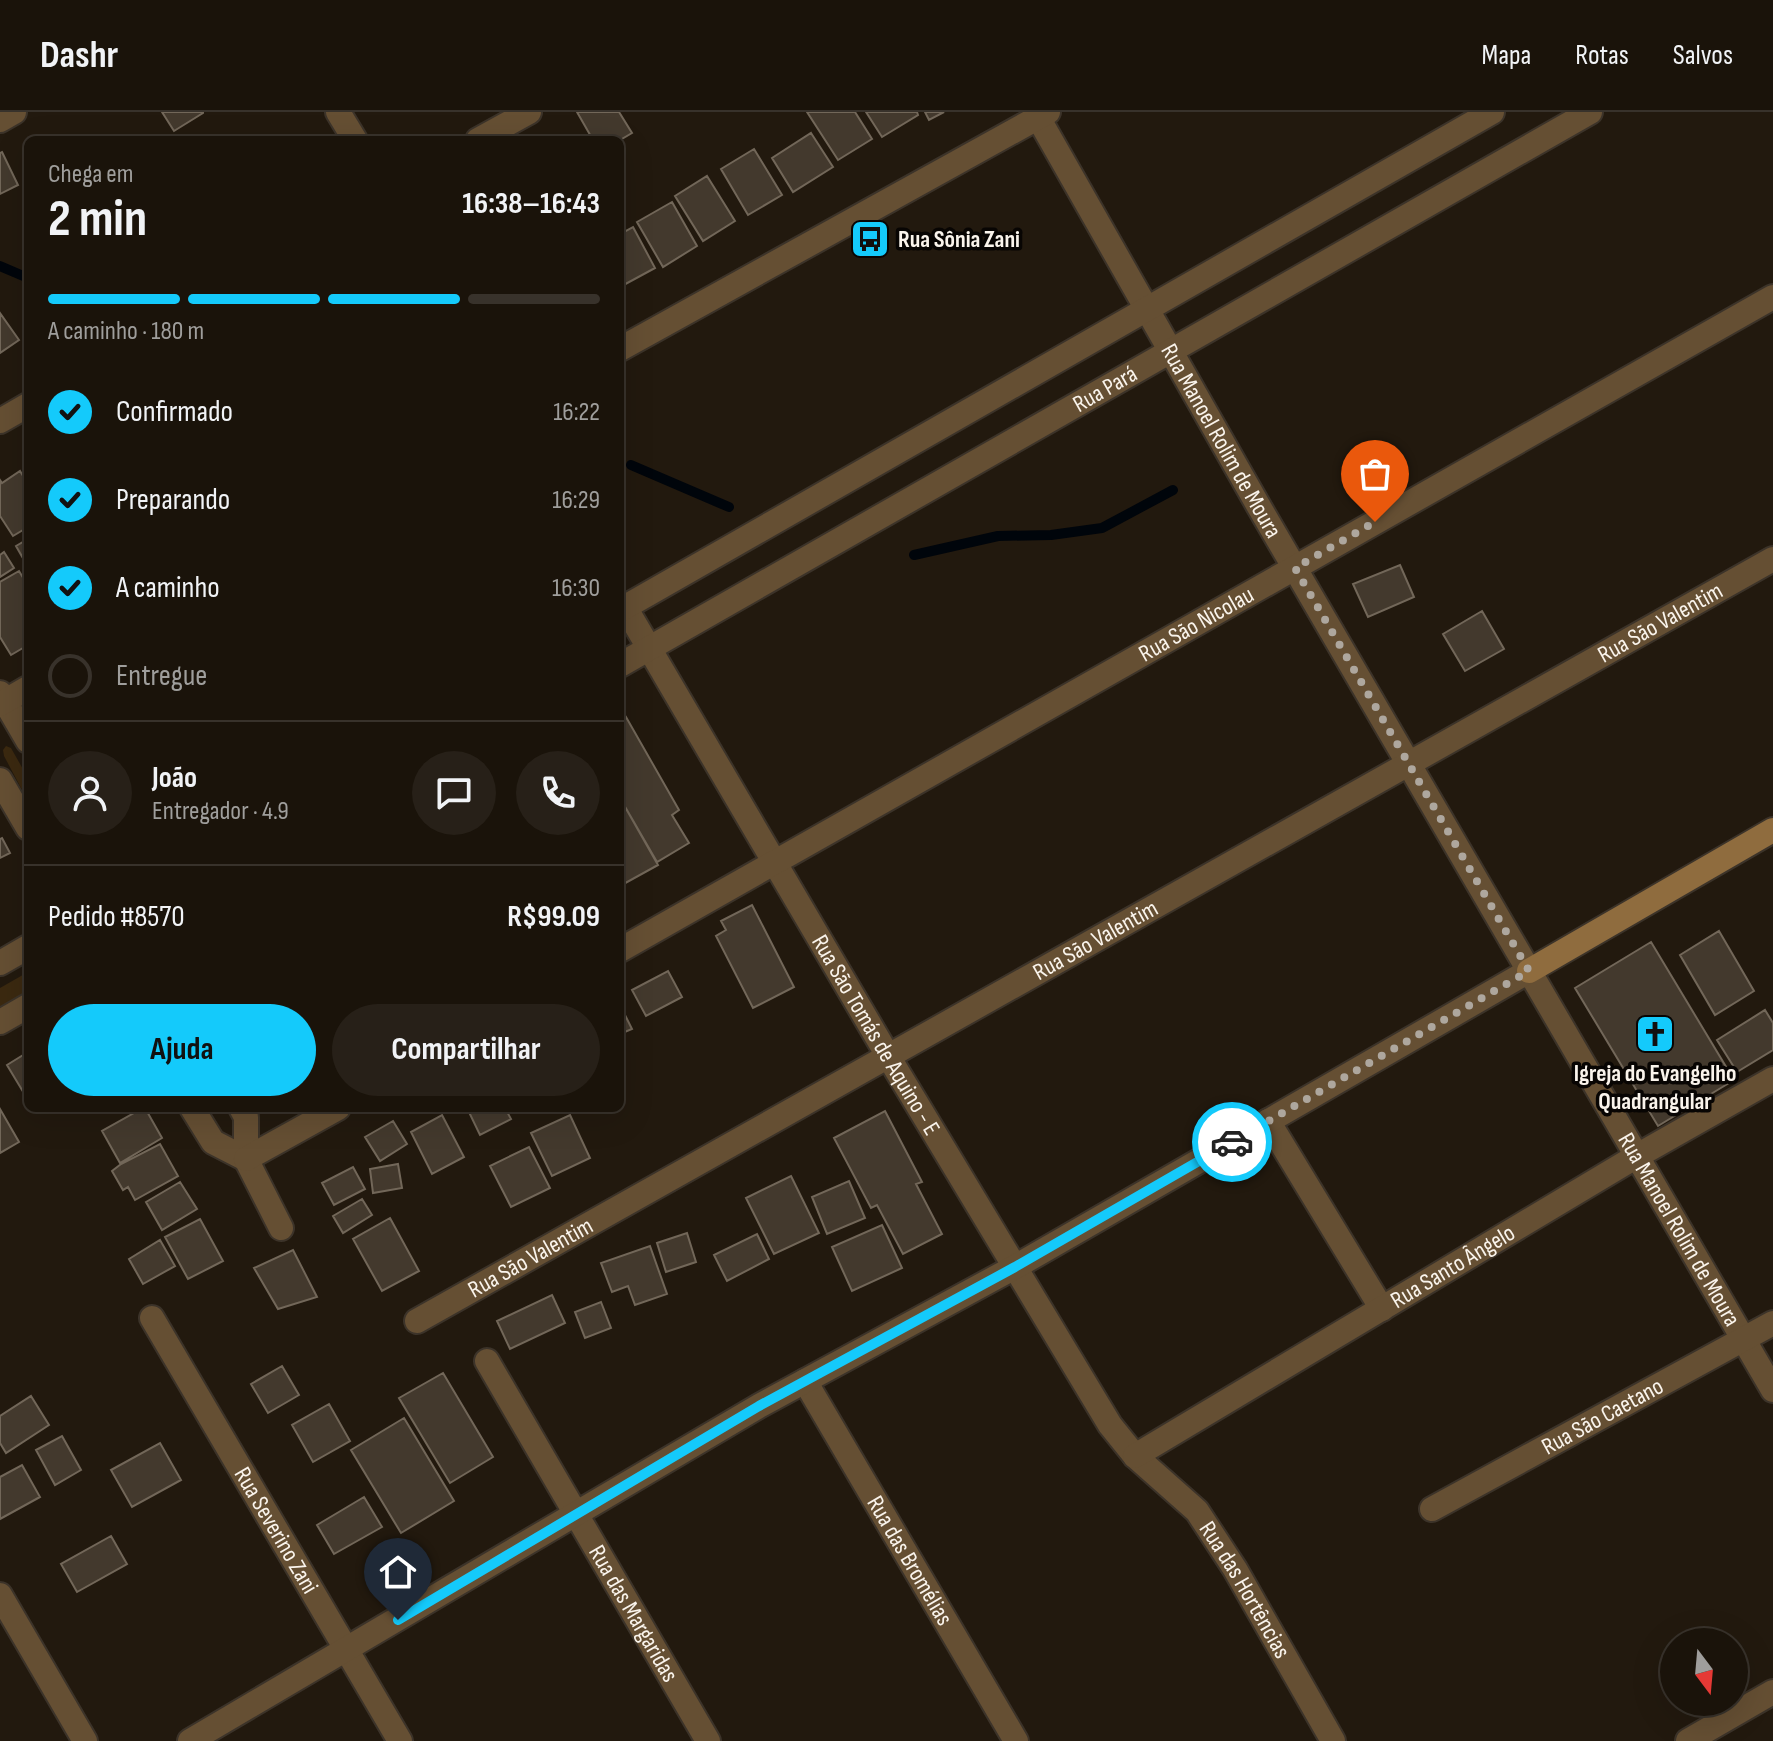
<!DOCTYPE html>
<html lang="pt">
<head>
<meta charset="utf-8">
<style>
	body { margin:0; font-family:"Sofia Sans Condensed",sans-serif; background:#272018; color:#f1f3f6; height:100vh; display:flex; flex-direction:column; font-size:30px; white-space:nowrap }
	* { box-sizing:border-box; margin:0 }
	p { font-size:26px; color:#9f9e9c }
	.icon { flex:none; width:44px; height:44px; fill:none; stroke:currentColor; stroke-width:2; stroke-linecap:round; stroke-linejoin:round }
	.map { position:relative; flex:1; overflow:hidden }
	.details { position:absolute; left:24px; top:24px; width:600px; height:976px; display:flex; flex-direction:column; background:#1a130a; border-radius:12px; box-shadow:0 8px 32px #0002,0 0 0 2px #38322b }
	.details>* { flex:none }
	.needle { width:52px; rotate:164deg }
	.fabs { position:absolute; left:1660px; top:1516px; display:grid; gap:16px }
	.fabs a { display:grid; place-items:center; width:88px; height:88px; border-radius:50%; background:#1a130a; box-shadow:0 8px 32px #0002,0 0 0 2px #38322b; font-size:40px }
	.pin { position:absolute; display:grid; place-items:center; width:68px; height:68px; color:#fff; margin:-82px -34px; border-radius:50% 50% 50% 0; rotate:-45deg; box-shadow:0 0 8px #0007 }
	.pin .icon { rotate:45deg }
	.courier { position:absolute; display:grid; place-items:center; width:80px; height:80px; margin:-40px; border:6px solid #14cafb; border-radius:50%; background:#fff; color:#222; box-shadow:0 2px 10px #0007 }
	.summary em { font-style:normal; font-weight:700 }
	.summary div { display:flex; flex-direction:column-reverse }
	.summary { display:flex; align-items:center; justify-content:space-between; height:136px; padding:0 24px }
	h1 { font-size:52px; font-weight:700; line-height:60px }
	.bar { display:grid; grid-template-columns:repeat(4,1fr); gap:12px 8px; align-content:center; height:96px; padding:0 24px }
	.bar i { height:10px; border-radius:6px; background:#38322b }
	.bar .active { background:#14cafb }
	.bar p { grid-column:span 4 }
	.line { display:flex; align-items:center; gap:20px; padding:0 24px; border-top:2px solid #38322b }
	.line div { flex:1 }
	.round { display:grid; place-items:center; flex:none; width:84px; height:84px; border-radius:42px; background:#272018 }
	ol { padding:0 24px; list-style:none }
	li { display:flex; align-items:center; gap:24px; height:88px }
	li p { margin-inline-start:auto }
	li .icon { padding:8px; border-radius:50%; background:#14cafb; color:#111; stroke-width:4 }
	li:last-child { color:#9f9e9c }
	li i { width:44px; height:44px; border:4px solid #38322b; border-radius:50% }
	.action { display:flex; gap:16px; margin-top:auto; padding:16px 24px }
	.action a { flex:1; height:92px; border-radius:48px; background:#14cafb; color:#111; font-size:32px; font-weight:700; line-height:92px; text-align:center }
	.action a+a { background:#272018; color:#f1f3f6 }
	header { display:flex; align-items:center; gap:48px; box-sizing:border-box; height:112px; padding:0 40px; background:#1a130a; border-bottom:2px solid #38322b }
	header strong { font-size:38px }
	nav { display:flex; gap:44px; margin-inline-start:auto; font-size:28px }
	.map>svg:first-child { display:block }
</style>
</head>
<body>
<header>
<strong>Dashr</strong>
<nav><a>Mapa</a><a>Rotas</a><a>Salvos</a></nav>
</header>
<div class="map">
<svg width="1773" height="1629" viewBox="0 0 1773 1629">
	<rect width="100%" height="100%" fill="#22190e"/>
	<path fill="#3b2910" d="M6,634L11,636L28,666V689L4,644L3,638Z
		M28,860V884L0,900V876Z"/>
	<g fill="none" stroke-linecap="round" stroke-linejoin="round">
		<path stroke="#00050b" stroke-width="10" d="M0,154L28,166
			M631,353L729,395
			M914,443L998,424L1051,423L1102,416L1173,378"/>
	</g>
	<path fill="#43392d" stroke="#726759" stroke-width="2" d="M162,0H203V1L174,19Z
		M577,0H619L632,21L620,28H593Z
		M807,0H855L872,27L838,48Z
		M866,0H917L918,3L882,25Z
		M925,0H944L929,8Z
		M811,21L833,55L793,80L772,46Z
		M754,37L782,83L748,103L721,57Z
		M2,40L18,73L0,82V41Z
		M707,64L735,109L703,129L675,84Z
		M672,90L697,134L663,155L637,110Z
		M633,115L655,156L620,175V122Z
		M0,201L19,228L0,241Z
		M20,359L28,372V415L13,424L0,404V368L2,371Z
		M28,427V455L16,434Z
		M4,440L14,456L0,465V443Z
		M1400,453L1414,485L1368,505L1353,472Z
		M19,459L28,474V533L11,543L0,525V470Z
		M1482,499L1504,537L1465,559L1443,522Z
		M626,605L679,698L672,703L689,731L657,750L620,686V609Z
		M620,686L658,753L620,774Z
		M2,726L10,741L0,746V727Z
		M752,793L794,875L753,896L716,824L726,818L721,809Z
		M1719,819L1754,879L1715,903L1680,843Z
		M1651,830L1734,968L1658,1014L1575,876Z
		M668,859L682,885L646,904L632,878Z
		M620,893L632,917L620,922Z
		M1765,898L1773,911V938L1737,960L1717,928Z
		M28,940V988L7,953Z
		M143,996H145L162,1026L120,1051L102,1019Z
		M467,996H505L511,1007L480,1023Z
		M0,997L19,1030L0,1041Z
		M885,999L922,1070L916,1072L942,1122L903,1142L877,1093L871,1096L834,1026Z
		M442,1003L464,1045L432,1062L411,1020Z
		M570,1003L590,1046L552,1064L531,1021Z
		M393,1009L407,1032L380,1049L365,1025Z
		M160,1032L178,1064L135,1088L128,1075L123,1078L112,1059L121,1052Z
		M529,1035L550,1076L511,1095L490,1054Z
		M398,1052L402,1076L373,1081L370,1057Z
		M353,1055L365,1077L334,1093L322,1071Z
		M791,1064L819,1121L774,1142L746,1086Z
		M849,1069L865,1106L827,1122L812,1085Z
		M180,1070L197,1097L162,1118L146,1090Z
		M362,1087L372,1103L343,1121L333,1104Z
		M390,1106L419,1159L382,1179L353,1127Z
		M200,1107L223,1149L188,1167L165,1125Z
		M882,1113L902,1156L852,1179L832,1135Z
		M687,1121L696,1150L666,1160L657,1131Z
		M757,1122L769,1147L727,1169L714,1143Z
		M160,1128L175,1154L143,1172L129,1147Z
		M650,1134L667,1182L635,1193L628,1174L612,1180L601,1151Z
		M293,1138L317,1185L278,1197L254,1156Z
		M552,1183L565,1211L510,1237L497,1209Z
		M601,1190L611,1216L585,1226L575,1200Z
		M282,1254L299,1283L268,1301L251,1272Z
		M443,1261L493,1345L450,1371L399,1286Z
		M31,1284L49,1313L6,1341L0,1331V1304Z
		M329,1292L350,1329L313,1350L292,1313Z
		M404,1306L454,1389L401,1421L351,1338Z
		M62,1324L81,1358L55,1373L36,1338Z
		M160,1331L181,1368L132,1395L111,1358Z
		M22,1353L40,1385L0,1407V1365Z
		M364,1385L382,1415L334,1442L317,1413Z
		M111,1424L127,1452L77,1480L61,1452Z"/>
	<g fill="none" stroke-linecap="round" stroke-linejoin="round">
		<defs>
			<g id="street">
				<path d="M338,0L355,28"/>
				<path id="s1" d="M1035,0L1258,393L1773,1278"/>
				<path d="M0,8L14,0"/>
				<path d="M478,28L529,0"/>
				<path d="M620,237L1048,0"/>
				<path d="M0,309L28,293"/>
				<path id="s2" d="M625,495L888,944L1110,1313L1135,1344L1197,1399L1235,1457L1333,1629"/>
				<path d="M620,498L1492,0"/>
				<path id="s3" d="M620,553L1590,0"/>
				<path d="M0,581L28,629"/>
				<path d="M0,592L28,576"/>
				<path d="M0,668L28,716"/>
				<path id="s4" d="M620,838L1773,185"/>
				<path d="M0,851L28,835"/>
				<path d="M0,910L28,894"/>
				<path d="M192,996L213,1030L246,1047"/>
				<path d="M241,996L246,1005V1047L281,1116"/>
				<path d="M1268,1009L1382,1197"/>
				<path d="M246,1047L338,996"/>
				<path id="s5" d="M152,1206L400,1629"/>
				<path id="s6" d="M417,1209L1773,447"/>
				<path id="s7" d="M487,1249L708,1629"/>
				<path id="s8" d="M805,1269L1016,1629"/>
				<path id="s9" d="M1135,1344L1637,1044L1773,967"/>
				<path id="s10" d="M1432,1397L1773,1211"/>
				<path d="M0,1483L85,1629"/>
				<path d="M190,1629L759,1294L1015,1155L1529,859"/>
				<path d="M1688,1629L1773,1580"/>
			</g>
			<path id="secondary" d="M1529,859L1773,718"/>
		</defs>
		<use href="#street" stroke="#3c3329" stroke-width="28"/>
		<use href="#secondary" stroke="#3c3329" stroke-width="28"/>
		<use href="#street" stroke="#654f33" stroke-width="24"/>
		<use href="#secondary" stroke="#8f6c3e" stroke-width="24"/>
	</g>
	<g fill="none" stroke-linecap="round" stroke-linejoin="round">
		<path stroke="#aea79e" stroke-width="8" stroke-dasharray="0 14.4" d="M1232,1030L1529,859L1295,456L1375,410"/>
		<path stroke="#14cafb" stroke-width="10" d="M398,1508L759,1294L1015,1155L1232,1030"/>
	</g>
	<defs>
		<symbol id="bus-square" viewBox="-11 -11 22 22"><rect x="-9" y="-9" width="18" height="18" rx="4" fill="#14cafb" stroke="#080503"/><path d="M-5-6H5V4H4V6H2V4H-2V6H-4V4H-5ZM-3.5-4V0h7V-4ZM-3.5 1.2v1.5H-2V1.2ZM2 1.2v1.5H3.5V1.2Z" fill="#111"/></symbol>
		<symbol id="church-square" viewBox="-11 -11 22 22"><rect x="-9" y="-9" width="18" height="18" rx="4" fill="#14cafb" stroke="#080503"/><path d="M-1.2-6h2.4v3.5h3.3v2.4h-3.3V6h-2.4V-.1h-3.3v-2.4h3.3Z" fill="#111"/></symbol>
	</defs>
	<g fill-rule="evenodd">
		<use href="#bus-square" x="848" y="105" width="44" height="44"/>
		<use href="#church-square" x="1633" y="900" width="44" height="44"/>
	</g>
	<g text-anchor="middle" stroke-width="7" stroke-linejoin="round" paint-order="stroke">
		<g font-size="24" font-weight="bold" fill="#faf4ec" stroke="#080503" text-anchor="start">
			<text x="898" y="135">Rua Sônia Zani</text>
			<text x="1655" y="969" text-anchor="middle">Igreja do Evangelho<tspan x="1655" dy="28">Quadrangular</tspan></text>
		</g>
		<g font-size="24" fill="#faf4ec" stroke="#080503">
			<text dy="8" stroke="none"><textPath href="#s3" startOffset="558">Rua Pará</textPath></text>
			<text dy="8" stroke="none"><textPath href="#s1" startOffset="378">Rua Manoel Rolim de Moura</textPath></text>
			<text dy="8" stroke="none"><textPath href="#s6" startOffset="1426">Rua São Valentim</textPath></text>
			<text dy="8" stroke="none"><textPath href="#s4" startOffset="662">Rua São Nicolau</textPath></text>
			<text dy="8" stroke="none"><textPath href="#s6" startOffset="778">Rua São Valentim</textPath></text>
			<text dy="8" stroke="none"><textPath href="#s2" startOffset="496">Rua São Tomás de Aquino - E</textPath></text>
			<text dy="8" stroke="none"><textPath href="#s1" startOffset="1290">Rua Manoel Rolim de Moura</textPath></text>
			<text dy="8" stroke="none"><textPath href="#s6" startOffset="130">Rua São Valentim</textPath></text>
			<text dy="8" stroke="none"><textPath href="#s9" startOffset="370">Rua Santo Ângelo</textPath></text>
			<text dy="8" stroke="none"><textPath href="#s10" startOffset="194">Rua São Caetano</textPath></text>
			<text dy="8" stroke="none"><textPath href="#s5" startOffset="246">Rua Severino Zani</textPath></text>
			<text dy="8" stroke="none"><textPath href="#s8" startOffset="208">Rua das Bromélias</textPath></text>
			<text dy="8" stroke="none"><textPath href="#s2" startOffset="1166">Rua das Hortências</textPath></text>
			<text dy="8" stroke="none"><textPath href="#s7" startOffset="292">Rua das Margaridas</textPath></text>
		</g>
	</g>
</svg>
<div class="fabs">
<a><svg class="needle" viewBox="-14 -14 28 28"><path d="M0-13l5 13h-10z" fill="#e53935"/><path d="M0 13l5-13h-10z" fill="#9f9e9c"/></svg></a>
</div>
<div class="pin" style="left:1375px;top:410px;background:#ea580c"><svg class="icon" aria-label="bag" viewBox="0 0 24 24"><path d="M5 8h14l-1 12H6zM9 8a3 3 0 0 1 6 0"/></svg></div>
<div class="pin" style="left:398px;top:1508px;background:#1f2937"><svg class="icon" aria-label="home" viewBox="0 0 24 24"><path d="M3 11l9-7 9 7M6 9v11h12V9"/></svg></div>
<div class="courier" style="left:1232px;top:1030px"><svg class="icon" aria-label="car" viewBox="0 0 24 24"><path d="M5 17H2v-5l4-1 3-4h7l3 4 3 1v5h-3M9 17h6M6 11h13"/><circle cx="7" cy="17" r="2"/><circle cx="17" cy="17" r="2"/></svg></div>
<section class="details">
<div class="summary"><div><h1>2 min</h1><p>Chega em</p></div><em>16:38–16:43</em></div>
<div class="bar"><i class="active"></i><i class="active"></i><i class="active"></i><i></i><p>A caminho · 180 m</p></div>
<ol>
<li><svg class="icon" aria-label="check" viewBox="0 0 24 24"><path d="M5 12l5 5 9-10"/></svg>Confirmado<p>16:22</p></li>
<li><svg class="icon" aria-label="check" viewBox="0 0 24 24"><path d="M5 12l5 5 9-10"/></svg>Preparando<p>16:29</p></li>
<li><svg class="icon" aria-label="check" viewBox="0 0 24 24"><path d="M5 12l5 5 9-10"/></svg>A caminho<p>16:30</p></li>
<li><i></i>Entregue</li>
</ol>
<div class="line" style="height:144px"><a class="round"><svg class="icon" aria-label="person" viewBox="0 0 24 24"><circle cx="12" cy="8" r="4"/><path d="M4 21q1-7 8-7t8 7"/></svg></a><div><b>João</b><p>Entregador · 4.9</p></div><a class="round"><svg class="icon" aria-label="chat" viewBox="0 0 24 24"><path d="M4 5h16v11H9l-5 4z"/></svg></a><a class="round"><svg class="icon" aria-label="phone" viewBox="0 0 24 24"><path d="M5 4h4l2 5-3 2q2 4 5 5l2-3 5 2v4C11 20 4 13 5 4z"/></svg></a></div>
<div class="line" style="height:104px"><div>Pedido #8570</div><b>R$99.09</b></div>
<div class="action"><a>Ajuda</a><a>Compartilhar</a></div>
</section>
</div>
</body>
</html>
